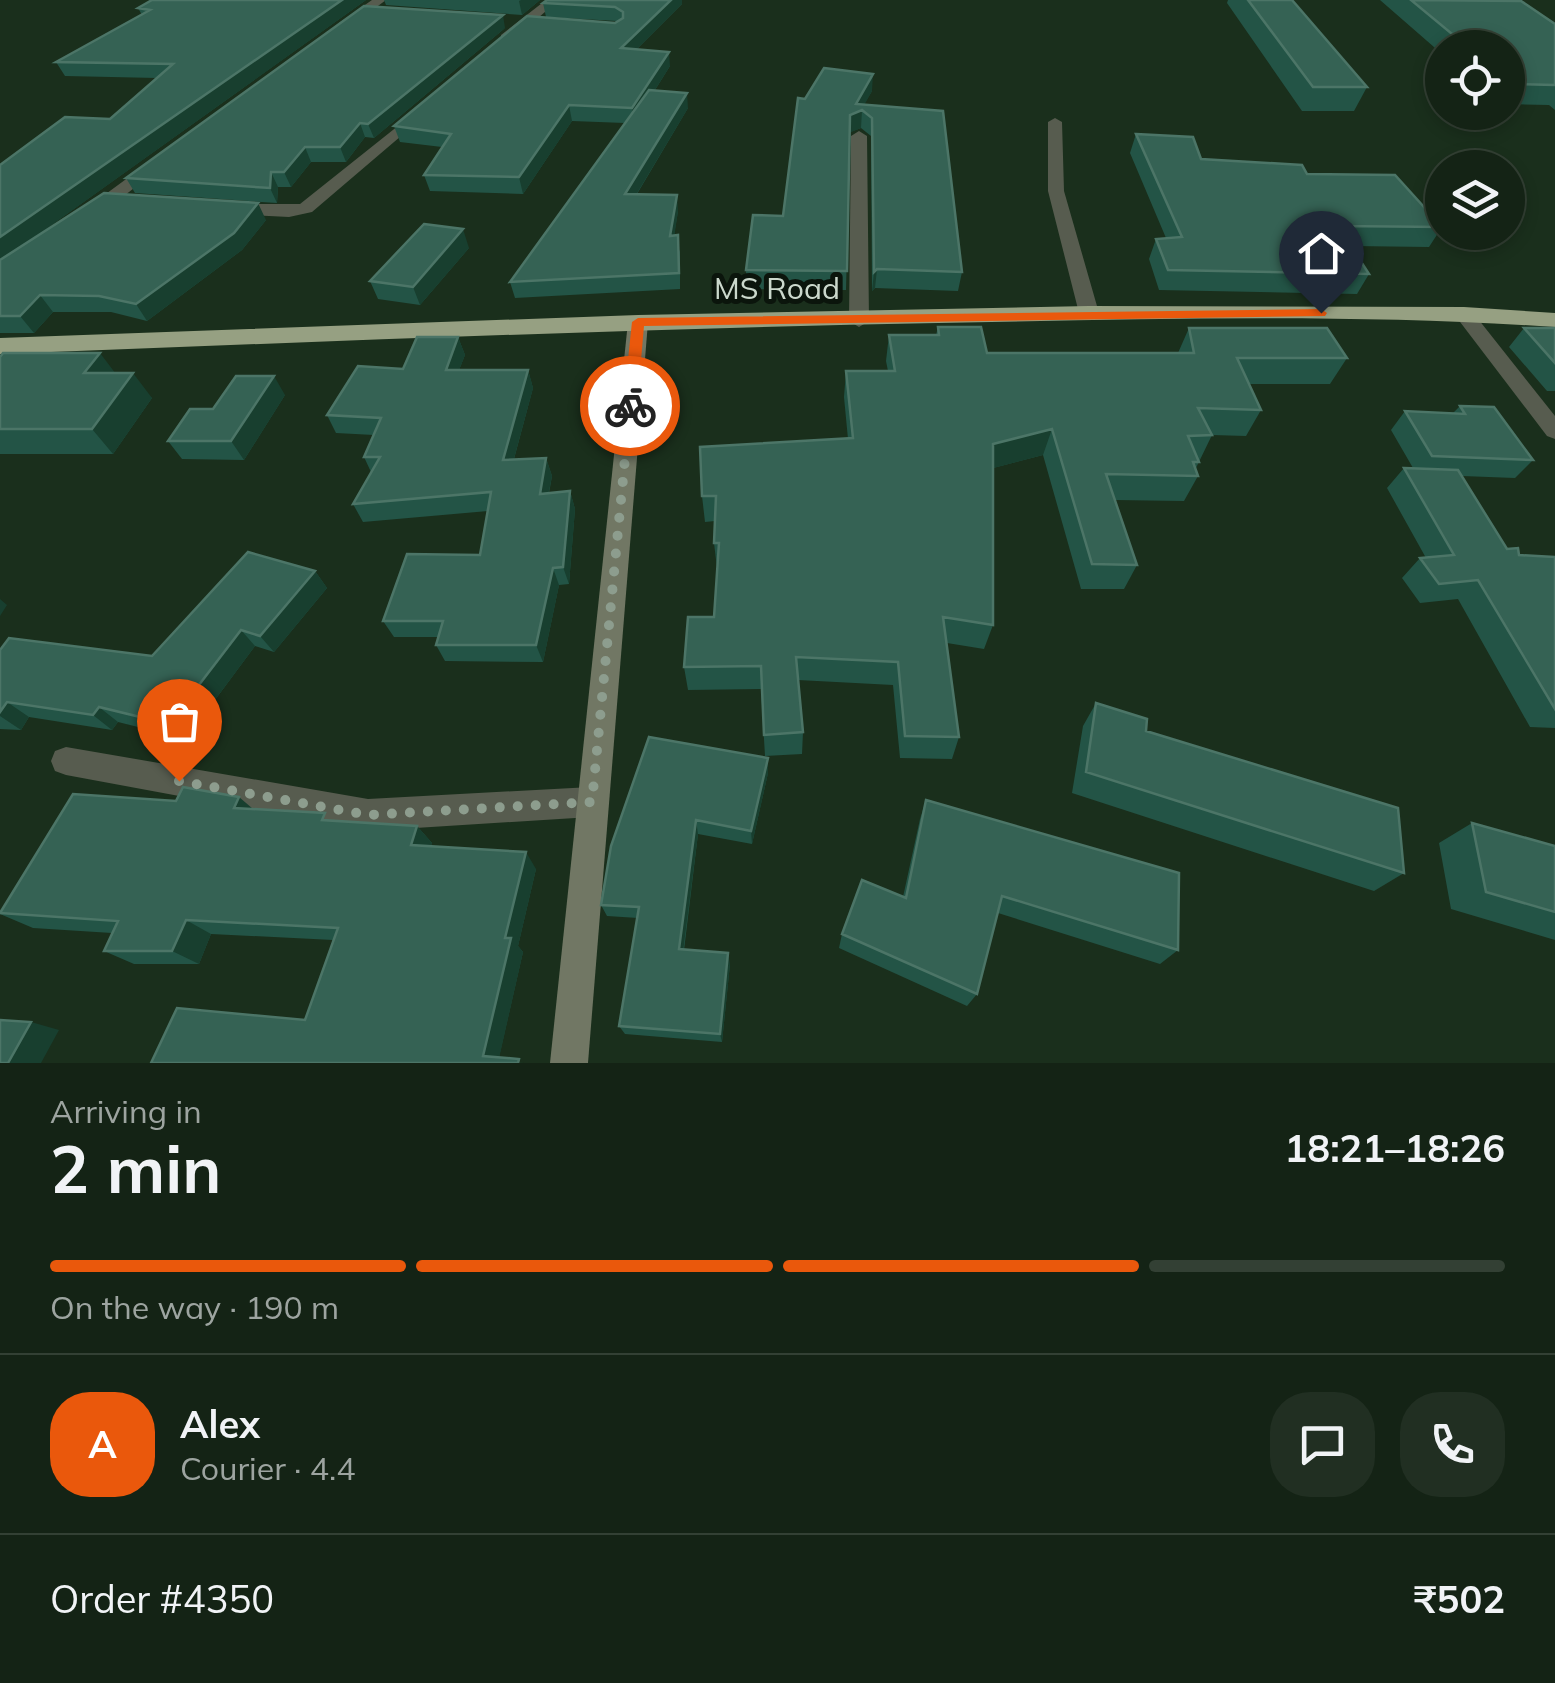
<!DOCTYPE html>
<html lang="en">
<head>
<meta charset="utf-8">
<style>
	body { margin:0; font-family:Mulish,sans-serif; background:#212f22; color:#f1f3f6; height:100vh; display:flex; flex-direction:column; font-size:38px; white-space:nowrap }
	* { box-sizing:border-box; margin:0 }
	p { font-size:32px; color:#9da4a0 }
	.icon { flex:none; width:55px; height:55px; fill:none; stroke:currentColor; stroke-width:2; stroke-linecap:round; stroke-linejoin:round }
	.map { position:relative; height:1063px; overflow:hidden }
	.drawer { display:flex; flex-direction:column; background:#142315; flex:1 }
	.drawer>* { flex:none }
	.controls { position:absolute; left:1425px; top:30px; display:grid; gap:20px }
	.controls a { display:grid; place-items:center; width:100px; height:100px; border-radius:50%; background:#142315; box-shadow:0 5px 15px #0003,0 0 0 2px #334034; font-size:50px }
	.pin { position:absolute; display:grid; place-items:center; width:85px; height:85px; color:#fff; margin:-102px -42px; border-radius:50% 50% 50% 0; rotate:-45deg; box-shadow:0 0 10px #0007 }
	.pin .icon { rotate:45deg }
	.courier { position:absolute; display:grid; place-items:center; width:100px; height:100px; margin:-50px; border:8px solid #ea580c; border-radius:50%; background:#fff; color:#222; box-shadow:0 2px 12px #0007 }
	.overview em { font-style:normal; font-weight:700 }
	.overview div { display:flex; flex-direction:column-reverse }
	.overview { display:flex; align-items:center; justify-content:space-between; height:170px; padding:0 50px }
	h1 { font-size:65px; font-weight:700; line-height:75px }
	.bar { display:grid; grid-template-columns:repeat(4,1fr); gap:15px 10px; align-content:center; height:120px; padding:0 50px }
	.bar i { height:12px; border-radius:8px; background:#334034 }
	.bar .active { background:#ea580c }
	.bar p { grid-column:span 4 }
	.line { display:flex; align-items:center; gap:25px; padding:0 50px; border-top:2px solid #334034 }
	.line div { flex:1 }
	.round { display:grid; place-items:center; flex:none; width:105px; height:105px; border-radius:40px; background:#212f22 }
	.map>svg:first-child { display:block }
</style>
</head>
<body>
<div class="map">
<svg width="1555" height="1063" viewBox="0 0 1555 1063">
	<rect width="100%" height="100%" fill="#1a2f1c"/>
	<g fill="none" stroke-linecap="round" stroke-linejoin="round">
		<path fill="#575c4f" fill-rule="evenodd" d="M372,0H386L347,29H339V23Z
			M546,0H559L511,41H501V35Z
			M423,106L430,110L428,113L312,212L289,217L229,214L220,209L229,204H300Z
			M1055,118L1062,122L1064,191L1099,313L1089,319L1079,313L1048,191V122Z
			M859,131L867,136L869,321L859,327L849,321L851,136Z
			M148,163L162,166L96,218H84V210Z
			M1464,308L1471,310L1555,416V439L1547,436L1454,314Z
			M66,747L368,799L591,787L602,791L607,802L602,813L591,817L368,831L66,775L55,771L51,761L55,751Z"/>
		<path fill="#717764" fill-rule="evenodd" d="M638,316L648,322L588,1063H550L628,322Z"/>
		<path fill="#96a082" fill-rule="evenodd" d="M1089,306L1464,307L1555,313V327C1350,313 1143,319 938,323C625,329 313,342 0,354V338L638,315Z"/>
	</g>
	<path fill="#235446" d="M366,0L36,236L266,220L242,250L147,321L111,312H53L34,333H0V165L110,119L157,78L65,76L56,62L142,15L138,8Z
		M384,0H540L522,15L386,5Z
		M547,0H682V4L637,49L670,66L655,90L688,108L637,194L678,211L674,235L680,252V289L515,298L510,282L625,123L572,121L523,194L430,191L424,175L442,147L400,142L394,126L617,21L546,17L543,3Z
		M1228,0H1292L1367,87L1354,111H1302L1227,3Z
		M1380,0H1481L1555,24V110L1549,105L1508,104V48H1442V54Z
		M505,28L374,138L365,137L346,162H311L291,187H278L277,203L135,193L126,178Z
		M872,91L864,104L962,272L958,291L875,288L872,291L871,136L861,128L850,132L846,290L746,289V270L783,216L805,99Z
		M1136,134L1201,159L1307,174L1442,227L1429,247L1352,246L1369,274L1357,294L1159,290L1149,259L1156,239L1166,238L1130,153Z
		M469,248L420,305L378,299L370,281Z
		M938,327L987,353H1178L1189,328L1347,358L1330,384H1249L1261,410L1246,436L1212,435L1196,468L1198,476L1184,501L1115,500L1137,565L1124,589H1081L1043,455L993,468V625L984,649L947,643L959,737L952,759L900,758L893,685L798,680L803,732L802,754L765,756L761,689L688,690L684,667L714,617L717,568L714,543L715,521L705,522L702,496L848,439L844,397L846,371H888L886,361L889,335H936Z
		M1524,328H1555V391H1547L1509,347Z
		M458,337L465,355L459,370H528L533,388L514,459L546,458L552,476L549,493L570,491L575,509L569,584L559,585L543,662L445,661L436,645L438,637H394L383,621L480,555L488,511L363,522L353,504L371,472L364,457L374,435L336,433L327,415Z
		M0,357L115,373L152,398L113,454H0Z
		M285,395L244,460L182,459L168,441L213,409Z
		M1460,406L1533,460L1515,478L1462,476L1507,549L1519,555L1555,557V728L1530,727L1458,599L1420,603L1402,578L1420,558H1426L1387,488L1404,468H1413L1391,430L1405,411L1453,413Z
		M315,571L327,588L274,652L255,646L186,739L118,722L112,730L29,717L21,730L0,729V650L152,656Z
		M1096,703L1404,873L1374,891L1072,793L1083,726Z
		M768,758V773L752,844L698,834L684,950L730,964L722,1042L625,1034L619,1026L638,918L607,916L601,905L611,846Z
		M926,800L1178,950L1160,964L998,913L977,994L967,1006L839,948L842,934L903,897L920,819Z
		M253,809L333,821L417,826L432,843L431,846L536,869L518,946L523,952L499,1057L524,1063L305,1020L333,940L211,934L199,964H134L104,951L112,933L33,928L0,914Z
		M1472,823L1555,846V940L1451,909L1439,843Z"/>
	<path fill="#183f2f" d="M342,0H366L0,262V237Z
		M521,0H540L522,15L519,1Z
		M671,0H682V4L623,63L621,48Z
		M503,15L505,28L374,138L368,124Z
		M669,52L670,66L634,123L632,108Z
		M873,74L872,91L861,111L862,110L861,128L849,133L850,115Z
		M687,93L688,108L627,210L625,194Z
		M569,105L572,121L523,194L519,177Z
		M360,123L365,137L346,162L340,147Z
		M305,147L311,162L291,187L284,172Z
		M271,172L278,187L277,203L270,188Z
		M677,195L678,211L672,252L670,236Z
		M258,203L266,220L242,250L147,321L136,304Z
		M463,229L469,248L420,305L413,287Z
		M877,269L875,288L872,291L874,272Z
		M40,295L53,312L34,333L20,316Z
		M458,337L465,355L452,388L446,370Z
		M100,353L119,378L84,373Z
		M528,370L533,388L509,477L503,460Z
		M133,373L152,398L113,454L92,429Z
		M274,376L285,395L244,460L231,441Z
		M1052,429L1043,455L986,470L993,444Z
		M546,458L552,476L545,511L540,494Z
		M570,491L575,509L569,584L563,567Z
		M553,568L559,585L543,662L536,645Z
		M315,571L327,588L274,652L260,636Z
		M0,599L7,605L0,616Z
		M241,630L255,646L186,739L169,724Z
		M7,702L29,717L21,730L0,716V712Z
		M99,707L118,722L112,730L93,715Z
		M768,758V773L752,844L751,831Z
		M239,797L260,815L234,808Z
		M696,820L698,834L682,960L679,949Z
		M417,826L432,843L426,861L411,845Z
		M526,852L536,869L518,946L523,952L498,1063L483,1056L505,938Z
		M186,920L211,934L199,964L172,951Z
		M728,953L730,964L722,1042L720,1034Z
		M31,1022L59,1030L41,1063H8Z"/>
	<path fill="#356254" stroke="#4c7567" stroke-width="2.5" d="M152,0H342L0,237V165L65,117L110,119L173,64L56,62L150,10L138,8Z
		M547,0H671L621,48L669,52L632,108L569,105L519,177L424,175L451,134L394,126L527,16L615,23L623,18V12L615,7L543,3Z
		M1248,0H1292L1367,87H1313Z
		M1411,0L1521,1L1555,24V85L1513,84L1508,79V48H1469Z
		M364,6L503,15L368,124L360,123L340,147H305L284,172H271L270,188L126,178Z
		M824,68L873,74L856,104L943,111L962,272L877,269L874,272L872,118L862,110L850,115L847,271L746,270L753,215L783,216L798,98L805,99Z
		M649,90L687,93L625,194L677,195L670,236L678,235L679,273L510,282Z
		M1136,134L1193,137L1201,159L1302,165L1307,174L1395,175L1442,227L1338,226L1369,274L1168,270L1156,239L1182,237Z
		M104,193L258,203L234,233L136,304L99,296L40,295L20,316H0V260Z
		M424,224L463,229L413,287L370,281Z
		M938,327H981L987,353H1194L1189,328H1327L1347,358H1237L1261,410L1198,408L1212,435L1188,436L1199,462H1193L1198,476L1106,474L1137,565L1092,564L1052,429L993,444V625L943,617L959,737L905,736L898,662L796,657L803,732L764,735L761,666L684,667L688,617H714L719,543H714L716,496H702L700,447L853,438L846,371H895L889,335H939Z
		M1524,328H1555V363Z
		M417,337H458L446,370H528L503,460L546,458L540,494L570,491L563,567L553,568L536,645H436L443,621H383L407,554L480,555L491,492L353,504L380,457H364L381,418L327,415L358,366L403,369Z
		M3,353H100L84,373H133L92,429H0V357Z
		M236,376H274L231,441H168L190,409H213Z
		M1460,406L1494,407L1533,460L1432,456L1405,411L1465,414Z
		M1404,468L1458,470L1507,549L1518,548L1519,555L1555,557V709L1478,580L1439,584L1420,558L1454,555Z
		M248,552L315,571L260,636L241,630L169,724L99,707L93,715L7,702L0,712V650L9,638L152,656Z
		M1096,703L1147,719L1146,731L1398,808L1404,873L1086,772Z
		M649,737L768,758L751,831L696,820L679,949L728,953L720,1034L619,1026L639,907L601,905L611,846Z
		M183,787L239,797L234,808L325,813L322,820L417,826L411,845L526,852L505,938H511L483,1056L519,1059L518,1063H151L177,1008L305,1020L338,928L186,920L172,951H104L118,921L0,913L73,794L176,801Z
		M926,800L1179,873L1178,950L1002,896L977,994L842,934L862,880L906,898Z
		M1472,823L1555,846V912L1486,892Z
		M0,1020L31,1022L8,1063H0Z"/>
	<path fill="#ea580c" d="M1321,309L1327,313L1325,316L644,326L637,406L630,411L623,406L632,322L638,318Z"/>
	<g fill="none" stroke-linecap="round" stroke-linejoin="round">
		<path stroke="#8d9d8e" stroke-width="10" stroke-dasharray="0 18" d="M179,781L368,815L592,802L630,406"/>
	</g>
	<g text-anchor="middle" stroke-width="10" stroke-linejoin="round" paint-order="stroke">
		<g font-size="30" fill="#cbd8cc" stroke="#0b150c">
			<text x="777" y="299">MS Road</text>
		</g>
	</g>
</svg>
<div class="controls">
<a><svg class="icon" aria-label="locate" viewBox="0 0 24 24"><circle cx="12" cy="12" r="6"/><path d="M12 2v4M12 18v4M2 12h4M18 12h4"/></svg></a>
<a><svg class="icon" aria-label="layers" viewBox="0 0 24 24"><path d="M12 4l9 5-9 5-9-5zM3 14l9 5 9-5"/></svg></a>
</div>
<div class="pin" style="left:179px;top:781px;background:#ea580c"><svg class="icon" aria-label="bag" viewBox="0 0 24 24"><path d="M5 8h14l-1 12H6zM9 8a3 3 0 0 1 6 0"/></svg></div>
<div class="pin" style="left:1321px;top:313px;background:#1f2937"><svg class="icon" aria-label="home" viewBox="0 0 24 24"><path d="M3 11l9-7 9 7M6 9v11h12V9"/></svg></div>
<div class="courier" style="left:630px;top:406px"><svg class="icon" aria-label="bike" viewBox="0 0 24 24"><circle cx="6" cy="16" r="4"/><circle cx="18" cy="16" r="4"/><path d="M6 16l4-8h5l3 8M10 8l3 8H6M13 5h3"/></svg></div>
</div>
<section class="drawer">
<div class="overview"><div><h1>2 min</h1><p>Arriving in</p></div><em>18:21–18:26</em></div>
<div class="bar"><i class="active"></i><i class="active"></i><i class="active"></i><i></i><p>On the way · 190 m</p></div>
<div class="line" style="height:180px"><b class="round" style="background:#ea580c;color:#fff">A</b><div><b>Alex</b><p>Courier · 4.4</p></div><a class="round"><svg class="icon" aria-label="chat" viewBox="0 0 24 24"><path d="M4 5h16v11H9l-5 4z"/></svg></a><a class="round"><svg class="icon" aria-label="phone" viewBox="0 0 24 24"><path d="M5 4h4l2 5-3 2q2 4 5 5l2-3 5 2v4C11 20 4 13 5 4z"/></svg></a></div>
<div class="line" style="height:130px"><div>Order #4350</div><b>₹502</b></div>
</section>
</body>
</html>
